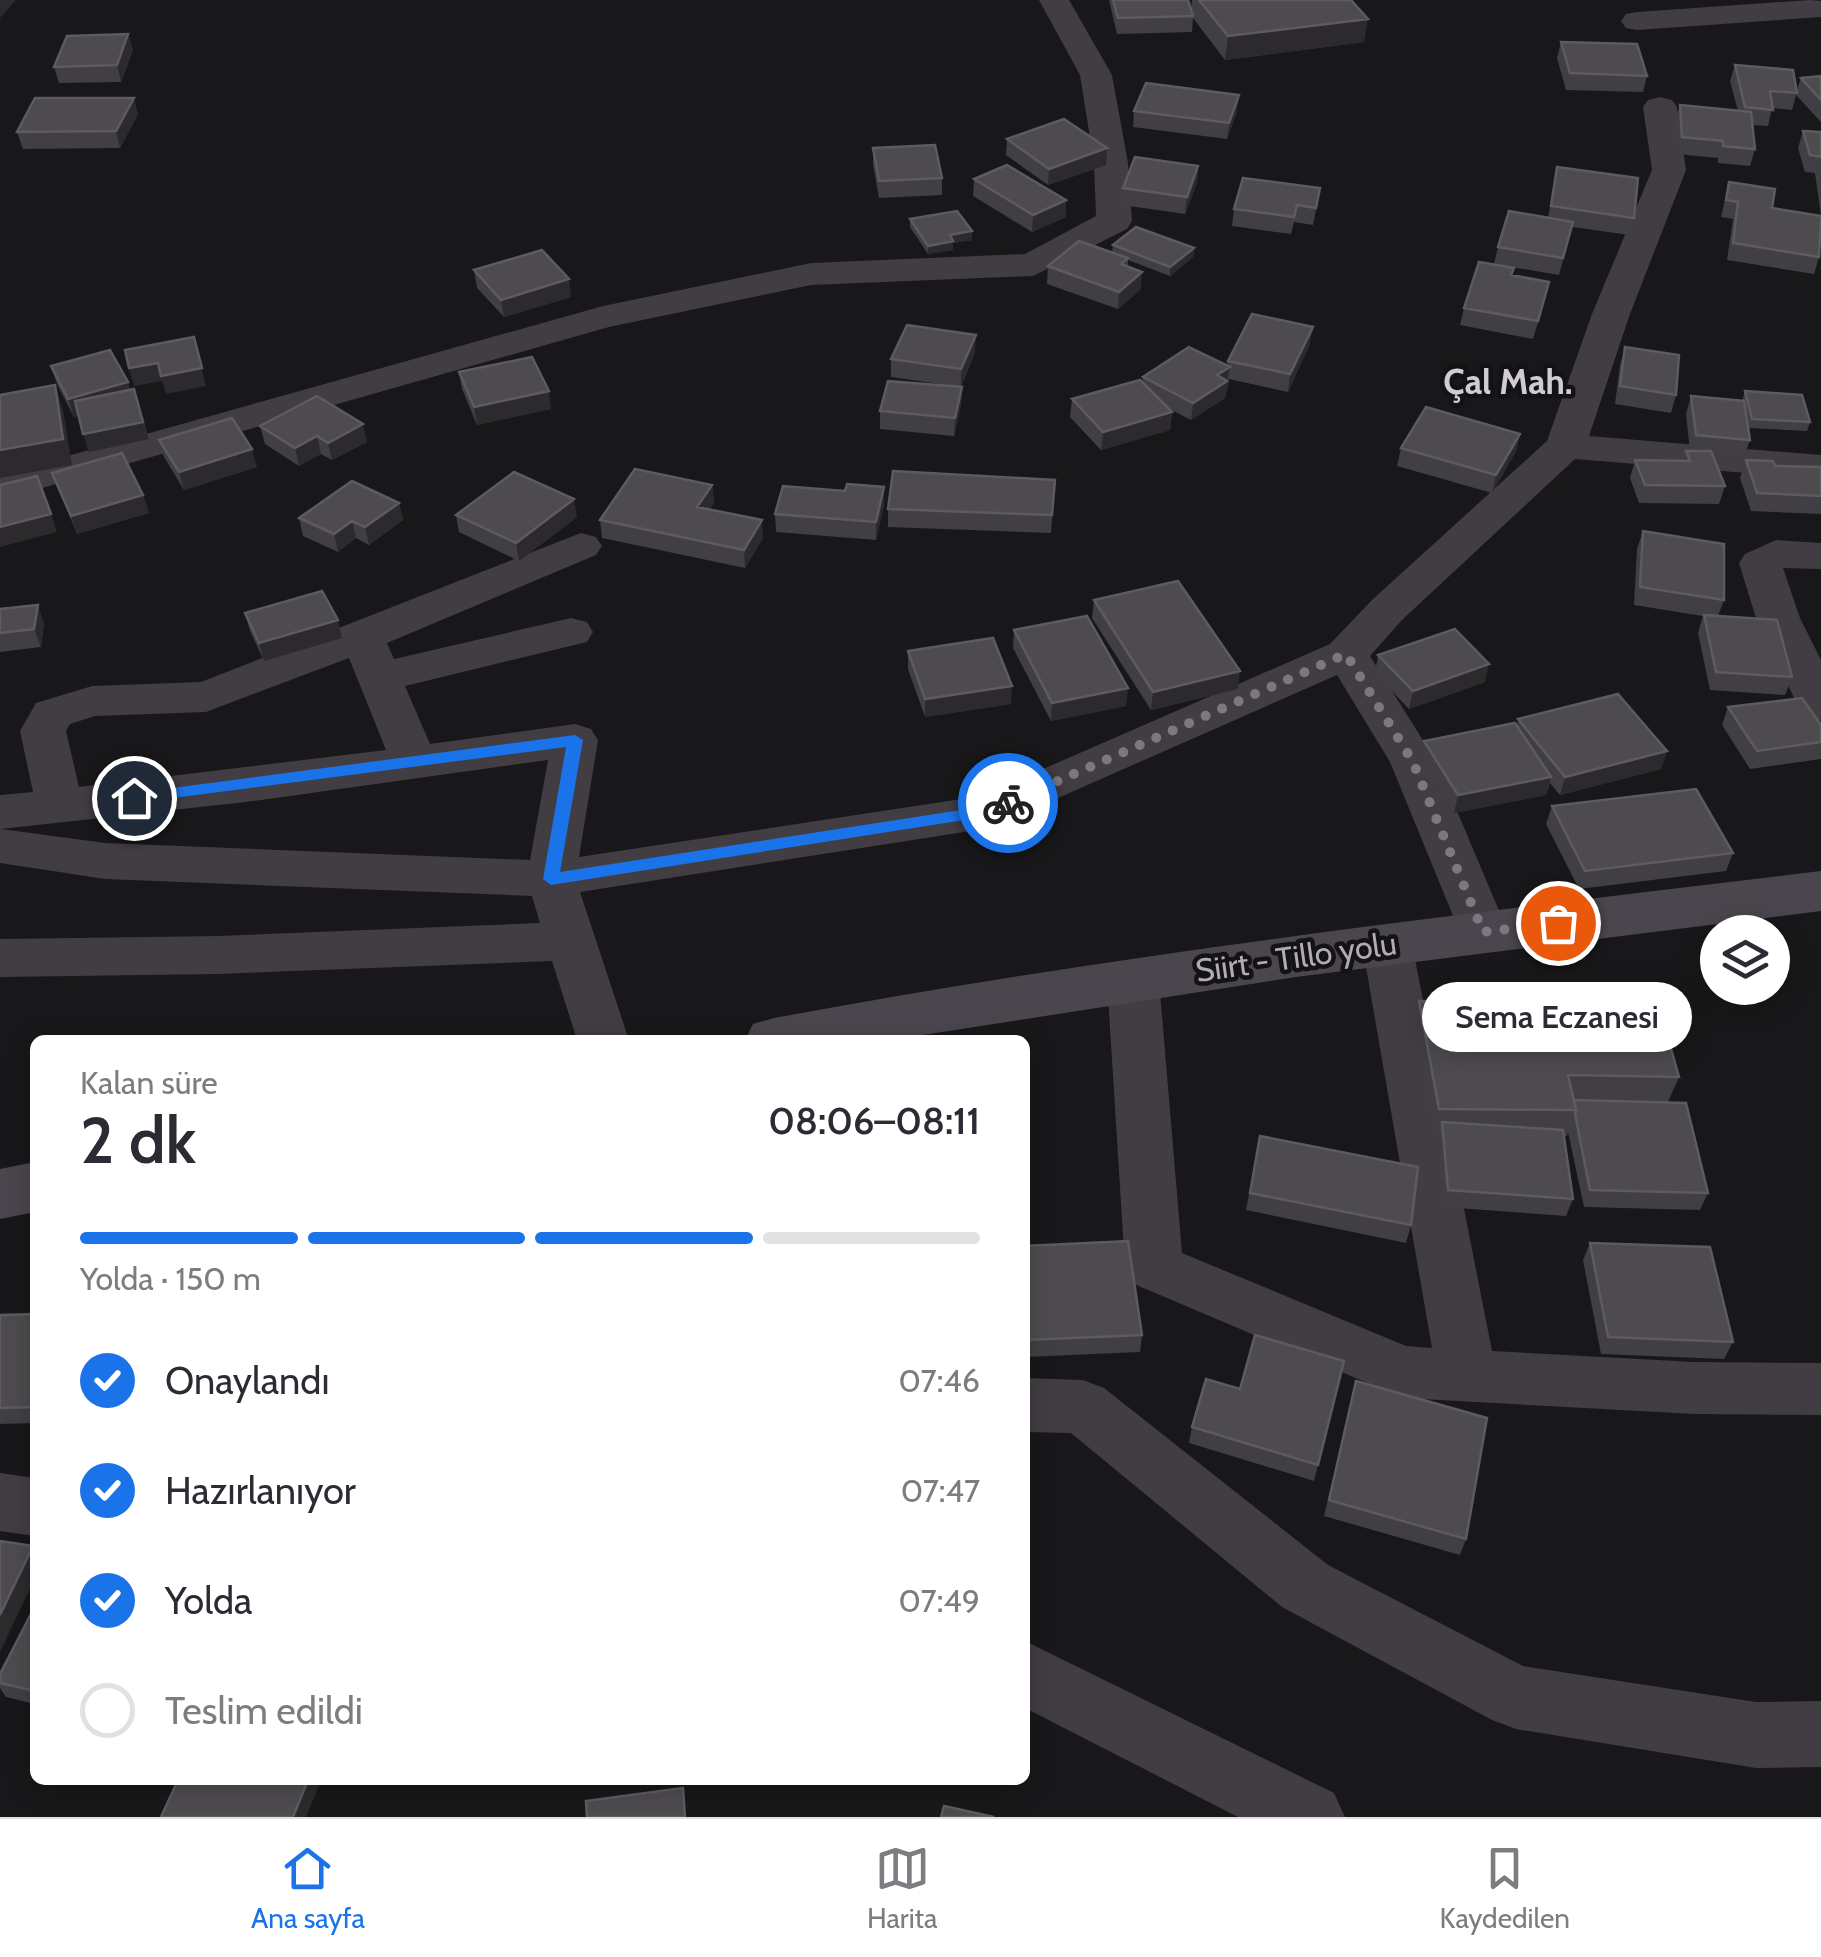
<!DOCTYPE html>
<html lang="tr">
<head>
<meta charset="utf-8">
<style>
	body { margin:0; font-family:Cabin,sans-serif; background:#f2f2f3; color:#2b2b33; height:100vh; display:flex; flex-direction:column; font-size:38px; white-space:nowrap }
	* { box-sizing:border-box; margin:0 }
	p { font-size:32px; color:#7c7c81 }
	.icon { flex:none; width:55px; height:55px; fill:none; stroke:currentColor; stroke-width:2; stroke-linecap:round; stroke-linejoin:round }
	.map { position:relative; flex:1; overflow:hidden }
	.side { position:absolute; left:30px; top:1035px; width:1000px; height:750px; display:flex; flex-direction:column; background:#fff; border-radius:15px; box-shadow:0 5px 25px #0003 }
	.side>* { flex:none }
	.tools { position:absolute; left:1700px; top:915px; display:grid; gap:20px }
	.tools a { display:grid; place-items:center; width:90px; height:90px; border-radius:50%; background:#fff; box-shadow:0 5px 25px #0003; font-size:50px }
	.pin { position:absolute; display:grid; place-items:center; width:85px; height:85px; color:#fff; margin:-42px; border:5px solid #fff; border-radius:50%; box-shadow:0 2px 10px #0007 }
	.courier { position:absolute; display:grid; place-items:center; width:100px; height:100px; margin:-50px; border:8px solid #1a73e8; border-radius:50%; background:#fff; color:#222; box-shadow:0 2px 12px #0007 }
	.bubble { position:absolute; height:70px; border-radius:35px; background:#fff; box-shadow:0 5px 25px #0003; font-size:32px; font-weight:600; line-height:70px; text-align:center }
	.headline em { font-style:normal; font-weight:600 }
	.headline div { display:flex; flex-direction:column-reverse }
	.headline { display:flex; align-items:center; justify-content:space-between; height:170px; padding:0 50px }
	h1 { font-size:65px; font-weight:600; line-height:75px }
	.bar { display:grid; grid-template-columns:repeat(4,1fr); gap:15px 10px; align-content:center; height:120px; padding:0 50px }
	.bar i { height:12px; border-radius:8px; background:#e1e1e2 }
	.bar .selected { background:#1a73e8 }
	.bar p { grid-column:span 4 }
	ol { padding:0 50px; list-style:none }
	li { display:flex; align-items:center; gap:30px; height:110px }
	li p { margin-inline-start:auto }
	li .icon { padding:10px; border-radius:50%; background:#1a73e8; color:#fff; stroke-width:4 }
	li:last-child { color:#7c7c81 }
	li i { width:55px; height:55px; border:5px solid #e1e1e2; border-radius:50% }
	.tabs { display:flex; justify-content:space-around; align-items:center; height:140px; border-top:2px solid #e1e1e2; background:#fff; font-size:28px; color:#7c7c81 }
	.tabs a { display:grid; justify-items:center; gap:5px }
	.tabs .selected { color:#1a73e8 }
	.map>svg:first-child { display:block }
</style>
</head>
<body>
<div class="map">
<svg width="1821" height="1817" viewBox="0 0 1821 1817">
	<rect width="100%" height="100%" fill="#181719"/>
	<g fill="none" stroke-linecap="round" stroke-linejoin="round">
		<path fill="#413d42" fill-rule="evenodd" d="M1039,0H1069L1112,75L1128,163L1132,221L1127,229L1033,276L811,285L609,327L0,500V475L603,306L811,263L1025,254L1096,216L1094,163L1080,75Z
			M1810,0L1821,1V17L1637,30L1626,28L1621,21L1626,14L1637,12Z
			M1660,97L1672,100L1677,107L1686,170L1630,314L1589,436L1821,455V479L1575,459L1402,620L1370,656L1436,761L1508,932L1501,945L1483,951L1465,945L1390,762L1337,675L990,828L580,892L629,1040H577L552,961L218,974L0,977V939L218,936L540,923L532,896L105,879L0,863V795L33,792L20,731L36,703L92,686L201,682L581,533L596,537L602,546L596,555L387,643L394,659L571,618L587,622L593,632L587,642L405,686L430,744L575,724L591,729L598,740L579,857L981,796L1330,644L1372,600L1547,441L1592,314L1652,170L1643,107L1648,100ZM349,658L386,750L79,787L66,731L70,724L95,716L206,712ZM548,760L530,860L105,843L1,829L246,802Z
			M1776,540L1821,543V569L1783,568L1800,618L1821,660V721L1805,717L1798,706L1756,618L1739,563L1745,554Z
			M1387,925L1405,931L1412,944L1492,1351L1694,1362L1821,1363V1415L1694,1414L1403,1398L1134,1284L1125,1267L1107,980L1115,966L1133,961L1151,966L1159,980L1182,1253L1406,1346L1432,1348L1362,944L1369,931Z
			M1025,1378L1083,1380L1104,1388L1328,1565L1523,1666L1756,1702L1821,1701V1767L1756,1768L1516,1729L1492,1720L1282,1607L1071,1433L1025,1432Z
			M0,1473L35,1478V1536L0,1531Z
			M1025,1641L1334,1793L1345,1817H1238L1025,1708Z"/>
		<path fill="#4b464d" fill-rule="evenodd" d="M1821,871V911L1296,977L891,1040H745L753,1024L774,1018C1121,953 1471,913 1821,871Z
			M35,1162V1212L0,1219V1169Z"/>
	</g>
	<path fill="#413f43" d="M1109,0H1188L1191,10L1192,0H1351L1364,42L1225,60L1193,18L1192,32L1117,34Z
		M128,34L133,50L121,82L59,83L54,67Z
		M1561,42L1647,76L1643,92L1566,90L1557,58Z
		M1735,65L1796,92L1801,78L1821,76V122L1796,95L1792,110L1772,108L1768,126L1752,125L1755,149L1750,166L1718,163V158L1677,154L1675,122L1680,105L1738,111L1730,81Z
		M1134,111H1237L1227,139L1133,127Z
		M138,114L120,148L23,149L17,132Z
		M1803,131L1821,132V240L1819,257L1814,274L1727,260L1733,219L1721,217L1729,182L1772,208L1821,216L1815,173L1805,172L1798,148Z
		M1007,139L1106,165L1048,185L1006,155Z
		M873,148L942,178V195L879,198L873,165Z
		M1198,166L1197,183L1185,214L1122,205L1123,188Z
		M1557,167L1634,218L1630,235L1572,227L1559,275L1494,264L1498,247L1548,218Z
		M974,179L1066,200V217L1032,232L973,196Z
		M1320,188L1313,225L1294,222L1291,234L1232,226L1234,209Z
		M910,219L972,231V240L953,243V250L928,254L910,227Z
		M1113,245L1194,248L1193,257L1170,276L1128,260V266L1141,289L1118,309L1047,284L1048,266L1112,252Z
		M474,270L571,297L504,317L477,288Z
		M1512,275L1545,299L1533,339L1460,325L1464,308Z
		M1310,344L1288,392L1229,379L1225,398L1191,420L1166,407L1172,412L1170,430L1101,450L1070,417L1072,399L1142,383L1143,377L1227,366L1228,361Z
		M1625,347L1676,395L1671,413L1615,404L1620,365Z
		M975,352L961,387L891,377V359Z
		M51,366L128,382L130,390L134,389L149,439L89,452L79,415L74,417L57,384Z
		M459,372L551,409L477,425L462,389Z
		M962,387L961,405L954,436L880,429V411Z
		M1745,391L1810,422L1807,431L1749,428L1750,440L1744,457L1712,454L1725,486L1719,504L1639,503L1630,478L1635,460L1683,461L1686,451H1690L1686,414L1691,396L1742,401Z
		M260,426L367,442L332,460L321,454L299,466L265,444Z
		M1520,434L1516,451L1492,493L1397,466L1401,448Z
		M159,440L257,467L184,490L164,457Z
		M1746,460L1775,466L1821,467V514L1751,511L1740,478Z
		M52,473L143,495L149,513L77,534Z
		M1055,480L1051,533L888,527V509Z
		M712,485L714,503L709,509L763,538L745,568L602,538L600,520Z
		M884,487V505L876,540L776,532L775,514L845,491Z
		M399,503L403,520L369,545L356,538L338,552L303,536L299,518Z
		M456,515L577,517L519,561L459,532Z
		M1643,531L1724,600L1718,616L1792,677L1785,695L1710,690L1698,633L1703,616L1634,605L1637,549Z
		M1094,600L1238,689L1151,710L1092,618Z
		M0,609L44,623L41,647L0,652Z
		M245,613L342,638L264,661L250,631Z
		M1014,630L1126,706L1051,721L1013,648Z
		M908,651L1011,704L925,717L908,669Z
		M1378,655L1485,682L1409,709L1375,673Z
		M1728,707L1821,725V759L1750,769L1722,725Z
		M1518,719L1667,751L1661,769L1560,795L1550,783L1546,795L1454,813L1420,759L1424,741L1517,726Z
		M1552,806L1733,853L1726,871L1579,889L1546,824Z
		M1419,1001L1679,1077L1668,1102L1708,1193L1700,1210L1584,1207L1568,1132L1567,1136H1564L1573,1199L1566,1216L1443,1207L1437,1139L1438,1134H1432L1413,1027Z
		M1260,1136L1411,1225L1406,1243L1246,1210Z
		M1590,1243L1733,1342L1724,1359L1601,1354L1583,1260Z
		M1025,1246L1142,1335L1140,1352L1025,1357Z
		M35,1314V1423L0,1424V1315Z
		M1344,1361L1314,1481L1189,1443L1192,1427L1240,1389Z
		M1356,1381L1466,1539L1460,1555L1324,1516Z
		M35,1606V1704L6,1697L0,1688V1674Z"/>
	<path fill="#2c2a2d" d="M0,0H16L0,18Z
		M1368,19L1364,42L1225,60L1228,36Z
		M128,34L133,50L121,82L117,65Z
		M1239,95L1237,111L1227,139L1229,123Z
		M134,98L138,114L120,148L116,131Z
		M1107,148L1106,165L1048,185L1049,169Z
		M1198,166L1197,183L1185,214L1187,197Z
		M1066,200V217L1032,232L1033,215Z
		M972,231V240L953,243V250L928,254V246L950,235Z
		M1194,248L1193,257L1170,276V267Z
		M1142,272L1141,289L1118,309L1119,292Z
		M569,279L571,297L504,317L501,300Z
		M1313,327L1310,344L1288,392L1290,374Z
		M976,335L975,352L961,387V369Z
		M194,337L206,386L166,394L162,381L134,386L129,368Z
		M1230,367L1225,398L1191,420L1193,403L1217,375Z
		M128,382L133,400L74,417L68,399Z
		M55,385L63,410L72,465L0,478V450Z
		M962,387L961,405L954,436L955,418Z
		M549,391L551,409L477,425L474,407Z
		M1172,412L1170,430L1101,450L1103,432Z
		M143,422L149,439L89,452L83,434Z
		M363,424L367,442L332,460L328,443Z
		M1520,434L1516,451L1492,493L1496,475Z
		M317,436L321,454L299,466L295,448Z
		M252,449L257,467L184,490L179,472Z
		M712,485L714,503L699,525L697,507Z
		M884,487V505L876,540V522Z
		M143,495L149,513L77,534L71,516Z
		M574,499L577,517L519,561L516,543Z
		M399,503L403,520L369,545L365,527Z
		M51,514L57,532L0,547V527Z
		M762,520L763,538L745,568L744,550Z
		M352,521L356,538L338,552L334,534Z
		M38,605L44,623L41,647L34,629Z
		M338,620L342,638L264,661L259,643Z
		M1489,664L1485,682L1409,709L1413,691Z
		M1240,671L1238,689L1151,710L1153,692Z
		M1012,686L1011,704L925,717V699Z
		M1128,688L1126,706L1051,721L1052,703Z
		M1667,751L1661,769L1560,795L1565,777Z
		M1551,777L1546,795L1454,813L1458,795Z
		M33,1546L35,1550V1578L0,1652V1615Z
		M308,1780H316L319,1786L306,1817H293Z"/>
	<path fill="#4e4b4f" stroke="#5d5a60" stroke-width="2.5" d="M1113,0H1188L1193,16L1118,18Z
		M1199,0H1351L1368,19L1228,36Z
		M128,34L117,65L54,67L67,36Z
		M1561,42L1637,44L1647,76L1570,73Z
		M1735,65L1793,70L1797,93L1770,91L1773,110L1745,107Z
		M1821,76V100L1801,78Z
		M1146,83L1239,95L1229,123L1134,111Z
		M35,98H134L116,131L17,132Z
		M1680,105L1751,112L1755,149L1723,146V141L1682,137Z
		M1064,119L1107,148L1049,169L1007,139Z
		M1803,131L1821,132V157L1810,155Z
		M935,145L942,178L879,181L873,148Z
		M1135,157L1198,166L1187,197L1123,188Z
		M1007,165L1066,200L1033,215L974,179Z
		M1557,167L1638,178L1634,218L1551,206Z
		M1243,178L1320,188L1316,208L1297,205L1294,217L1234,209Z
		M1729,182L1775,189L1772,208L1821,216L1819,257L1733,243L1738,202L1726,200Z
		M957,211L972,231L950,235L953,241L928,246L910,219Z
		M1509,211L1573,222L1563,258L1498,247Z
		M1136,227L1194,248L1170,267L1113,245Z
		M1079,241L1128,258L1121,264L1142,272L1119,292L1048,266Z
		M542,250L569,279L501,300L474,270Z
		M1479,262L1514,268L1511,275L1549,282L1538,321L1464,308Z
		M1252,314L1313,327L1290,374L1228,361Z
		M907,325L976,335L961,369L891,359Z
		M194,337L202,368L161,376L158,363L129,368L125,350Z
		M1189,347L1230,367L1217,375L1227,381L1193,403L1143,377Z
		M1625,347L1679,355L1676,395L1620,386Z
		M110,350L128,382L68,399L51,366Z
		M532,357L549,391L474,407L459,372Z
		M1140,380L1172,412L1103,432L1072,399Z
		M888,381L962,387L955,418L880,411Z
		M55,385L63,439L0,450V395Z
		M134,389L143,422L83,434L75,401Z
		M1745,391L1802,395L1810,422L1752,419Z
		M317,396L363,424L328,443L317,436L295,448L260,426Z
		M1691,396L1744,401L1750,440L1696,435Z
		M1426,407L1520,434L1496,475L1401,448Z
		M232,418L252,449L179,472L159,440Z
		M1686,451H1711L1725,486L1645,485L1635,460L1690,461Z
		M122,453L143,495L71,516L52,473Z
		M1746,460L1773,461L1775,466L1821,467V496L1757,493Z
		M635,469L712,485L697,507L762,520L744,550L600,520Z
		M893,471L1055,480L1052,515L888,509Z
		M514,472L574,499L516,543L456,515Z
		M37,476L51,514L0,527V485Z
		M352,481L399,503L365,527L352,521L334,534L299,518Z
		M847,484L884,487L876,522L775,514L783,486L845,491Z
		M1643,531L1724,544V600L1640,587Z
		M1178,581L1240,671L1153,692L1094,600Z
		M322,591L338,620L259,643L245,613Z
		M38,605L34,629L0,633V609Z
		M1704,615L1777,620L1792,677L1716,672Z
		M1087,616L1128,688L1052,703L1014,630Z
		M1455,629L1489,664L1413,691L1378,655Z
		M993,638L1012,686L925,699L908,651Z
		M1618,694L1667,751L1565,777L1518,719Z
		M1802,698L1821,725V742L1757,751L1728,707Z
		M1515,723L1551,777L1458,795L1424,741Z
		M1696,789L1733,853L1585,871L1552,806Z
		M1419,1001L1658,1003L1679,1077L1568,1075L1576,1110L1439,1109Z
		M1574,1100L1686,1103L1708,1193L1590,1190L1575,1114L1576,1110Z
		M1442,1122L1563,1130L1573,1199L1448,1190Z
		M1260,1136L1418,1167L1411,1225L1250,1193Z
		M1128,1241L1142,1335L1025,1340V1246Z
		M1590,1243L1710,1247L1733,1342L1608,1337Z
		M35,1314V1407L0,1408V1315Z
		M1255,1335L1344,1361L1318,1465L1192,1427L1206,1379L1240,1389Z
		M1356,1381L1487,1418L1466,1539L1329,1500Z
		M0,1541L33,1546L0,1615Z
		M35,1606V1691L0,1683V1674Z
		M178,1780H308L293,1817H161Z
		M683,1788L685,1817H587L586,1801Z
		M944,1806L994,1817H941Z"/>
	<path fill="#1a73e8" d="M575,735L583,740L560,872L987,806L1008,797L1016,803L990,816L551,885L543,879L566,747L134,803L126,798L134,793Z"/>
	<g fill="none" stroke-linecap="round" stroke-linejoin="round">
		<path stroke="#7c7780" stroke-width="10" stroke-dasharray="0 18" d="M1008,803L1346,654L1413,762L1483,932L1558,923"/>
	</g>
	<g text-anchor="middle" stroke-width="9" stroke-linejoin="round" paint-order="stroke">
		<g font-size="32" fill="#b2aab7" stroke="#131214">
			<text transform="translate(1296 957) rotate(-8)" y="11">Siirt - Tillo yolu</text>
		</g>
		<g font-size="35" font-weight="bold" fill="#d0cbd4" stroke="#131214">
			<text x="1508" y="394">Çal Mah.</text>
		</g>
	</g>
</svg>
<div class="tools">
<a><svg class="icon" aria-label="layers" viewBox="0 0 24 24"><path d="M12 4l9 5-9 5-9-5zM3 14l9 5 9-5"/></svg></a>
</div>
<div class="pin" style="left:1558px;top:923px;background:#ea580c"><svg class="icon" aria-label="bag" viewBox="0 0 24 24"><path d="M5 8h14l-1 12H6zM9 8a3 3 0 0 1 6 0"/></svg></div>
<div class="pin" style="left:134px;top:798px;background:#1f2937"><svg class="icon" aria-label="home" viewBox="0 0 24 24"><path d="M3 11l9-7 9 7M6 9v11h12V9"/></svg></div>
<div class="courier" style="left:1008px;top:803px"><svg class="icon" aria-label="bike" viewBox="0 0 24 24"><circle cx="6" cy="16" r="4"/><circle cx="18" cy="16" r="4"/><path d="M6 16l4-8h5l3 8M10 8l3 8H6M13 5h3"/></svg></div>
<div class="bubble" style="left:1422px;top:982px;width:270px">Sema Eczanesi</div>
<section class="side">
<div class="headline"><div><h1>2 dk</h1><p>Kalan süre</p></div><em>08:06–08:11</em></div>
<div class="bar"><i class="selected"></i><i class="selected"></i><i class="selected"></i><i></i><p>Yolda · 150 m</p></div>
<ol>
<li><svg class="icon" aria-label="check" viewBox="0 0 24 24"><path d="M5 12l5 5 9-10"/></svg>Onaylandı<p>07:46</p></li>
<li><svg class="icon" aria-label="check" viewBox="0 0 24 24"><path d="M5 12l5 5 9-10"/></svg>Hazırlanıyor<p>07:47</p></li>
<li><svg class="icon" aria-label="check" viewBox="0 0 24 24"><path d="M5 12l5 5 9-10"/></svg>Yolda<p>07:49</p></li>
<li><i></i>Teslim edildi</li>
</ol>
</section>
</div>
<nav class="tabs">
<a class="selected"><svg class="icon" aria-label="home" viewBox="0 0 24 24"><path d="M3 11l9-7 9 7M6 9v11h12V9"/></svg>Ana sayfa</a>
<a><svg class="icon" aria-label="map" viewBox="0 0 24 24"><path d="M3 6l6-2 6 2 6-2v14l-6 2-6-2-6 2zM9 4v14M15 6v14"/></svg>Harita</a>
<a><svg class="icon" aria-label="saved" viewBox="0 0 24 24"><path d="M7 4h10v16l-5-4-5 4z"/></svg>Kaydedilen</a>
</nav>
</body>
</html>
